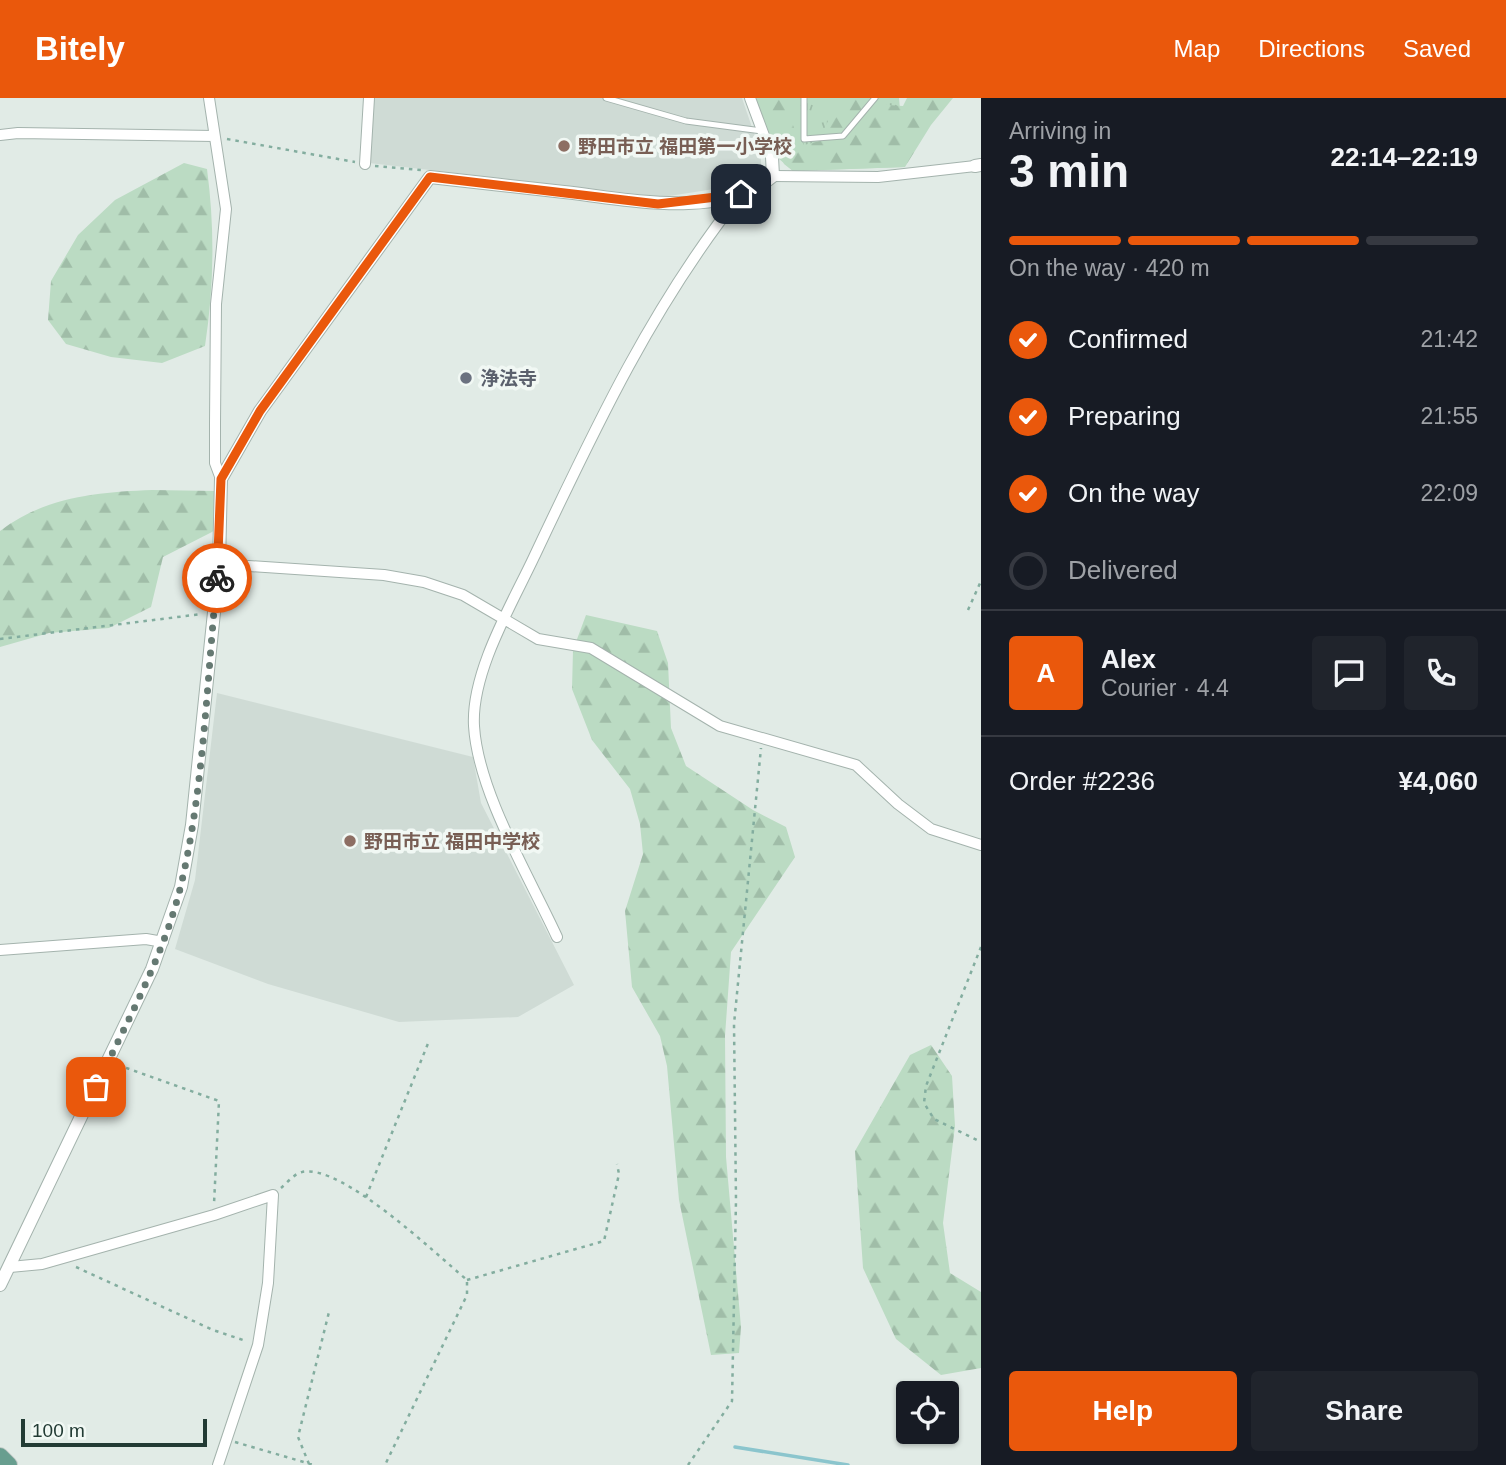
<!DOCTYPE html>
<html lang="en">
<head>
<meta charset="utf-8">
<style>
	body { margin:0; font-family:Arial,"Noto Sans JP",sans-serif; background:#20242c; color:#f1f3f6; height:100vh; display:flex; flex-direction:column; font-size:26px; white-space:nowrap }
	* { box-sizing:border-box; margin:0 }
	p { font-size:23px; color:#9ea1a6 }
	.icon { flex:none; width:38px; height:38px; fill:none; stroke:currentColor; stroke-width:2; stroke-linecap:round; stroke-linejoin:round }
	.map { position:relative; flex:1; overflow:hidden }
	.panel { display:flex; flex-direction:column; background:#171b24; width:525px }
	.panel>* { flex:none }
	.buttons { position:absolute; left:896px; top:1283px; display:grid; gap:14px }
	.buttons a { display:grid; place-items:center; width:63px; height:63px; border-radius:7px; background:#171b24; box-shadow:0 2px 5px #0004; font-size:35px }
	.scale { position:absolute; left:21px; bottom:18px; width:186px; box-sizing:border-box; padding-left:7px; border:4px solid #223b34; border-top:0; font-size:19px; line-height:24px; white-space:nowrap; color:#223b34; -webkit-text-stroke:5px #f1f8f4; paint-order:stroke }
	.pin { position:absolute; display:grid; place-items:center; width:60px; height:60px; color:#fff; margin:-30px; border-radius:14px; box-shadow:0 4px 10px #0006 }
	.courier { position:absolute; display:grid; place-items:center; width:70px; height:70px; margin:-35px; border:5px solid #ea580c; border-radius:50%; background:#fff; color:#222; box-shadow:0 2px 9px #0007 }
	.headline em { font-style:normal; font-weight:700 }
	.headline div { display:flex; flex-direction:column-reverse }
	.headline { display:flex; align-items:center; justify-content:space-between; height:119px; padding:0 28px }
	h1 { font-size:46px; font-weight:700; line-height:52px }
	.bar { display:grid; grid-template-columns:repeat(4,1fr); gap:10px 7px; align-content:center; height:84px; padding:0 28px }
	.bar i { height:9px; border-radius:5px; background:#363941 }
	.bar .selected { background:#ea580c }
	.bar p { grid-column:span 4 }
	.line { display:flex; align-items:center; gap:18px; padding:0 28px; border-top:2px solid #363941 }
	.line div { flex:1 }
	.round { display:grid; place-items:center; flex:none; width:74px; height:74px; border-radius:7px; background:#20242c }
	ol { padding:0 28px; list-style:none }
	li { display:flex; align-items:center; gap:21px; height:77px }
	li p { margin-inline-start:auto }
	li .icon { padding:7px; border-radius:50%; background:#ea580c; color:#fff; stroke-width:4 }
	li:last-child { color:#9ea1a6 }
	li i { width:38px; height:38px; border:4px solid #363941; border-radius:50% }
	.button { display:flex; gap:14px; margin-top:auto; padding:14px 28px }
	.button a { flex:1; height:80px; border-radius:7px; background:#ea580c; color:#fff; font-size:28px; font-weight:700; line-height:80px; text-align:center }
	.button a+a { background:#20242c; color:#f1f3f6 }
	header { display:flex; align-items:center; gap:42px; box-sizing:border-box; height:98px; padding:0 35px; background:#ea580c; color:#fff }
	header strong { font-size:33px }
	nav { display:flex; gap:38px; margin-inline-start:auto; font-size:24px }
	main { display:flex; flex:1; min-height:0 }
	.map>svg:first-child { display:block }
</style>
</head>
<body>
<header>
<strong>Bitely</strong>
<nav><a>Map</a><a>Directions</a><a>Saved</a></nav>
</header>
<main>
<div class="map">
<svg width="981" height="1367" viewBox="0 0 981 1367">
	<defs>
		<pattern id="grass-tufts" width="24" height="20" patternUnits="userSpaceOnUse" patternTransform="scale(1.75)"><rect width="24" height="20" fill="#bbdbc3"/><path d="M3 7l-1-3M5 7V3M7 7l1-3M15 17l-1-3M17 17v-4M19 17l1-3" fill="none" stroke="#a0bda8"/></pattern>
		<pattern id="forest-firs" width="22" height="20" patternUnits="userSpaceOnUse" patternTransform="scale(1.75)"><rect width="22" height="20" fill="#bbdbc3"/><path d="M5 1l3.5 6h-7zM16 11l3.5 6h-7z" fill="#a0bda8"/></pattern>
	</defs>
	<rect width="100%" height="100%" fill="#e1ebe6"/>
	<path fill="#cfdbd5" d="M372,0H742L761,56V75L754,84L746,86L663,99L369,65Z
		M217,595L473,659L481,705L574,887L518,919L399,924L268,886L175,851L195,782Z"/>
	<path fill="url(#grass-tufts)" d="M754,0H899L905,69L793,73L784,66Z"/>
	<path fill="url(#forest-firs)" d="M754,0H784L794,30L804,47L820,43L837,0H880L887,7L903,8L907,0H953L931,27L905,69L793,73L778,60Z
		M184,65L207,71C215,131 214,189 205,248L162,265L111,259L66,246L48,222L51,183L78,137L115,102Z
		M152,392L216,393L225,421L212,434L163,459L151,509L109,530L49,535L0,549V433C44,399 98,394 152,392Z
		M586,517L657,533L668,565L671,630L686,668L753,712L786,729L795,759L731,854L725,938L726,1059L741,1229L739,1255L711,1257L679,1102L667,968L660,938L632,889L625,813L643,756L640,726L630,691L592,642L572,591L573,552Z
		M931,947L952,978L955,1028L943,1125L950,1175L981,1194V1270L941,1277L896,1241L863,1170L855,1053L910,957Z"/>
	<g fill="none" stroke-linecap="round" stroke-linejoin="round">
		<path stroke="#8bc5cd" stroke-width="3.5" d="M735,1349L848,1367"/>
		<defs>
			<path id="service" d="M606,0L686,23L762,33
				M804,0V41L843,38L875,0"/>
			<path id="minor" d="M209,0L226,111L216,206L215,325V365L221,381
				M750,0L772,59
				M0,37L18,35L214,38
				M365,66L369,0
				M773,78L878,79L975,68
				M219,466L384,477L424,484L463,497L538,541L591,550L720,628L856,667L898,706L931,731L981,747
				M557,839C529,778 478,694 474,628C471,574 512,506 534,459C594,332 653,206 741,96
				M0,852L146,841L163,844
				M10,1169L42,1166L214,1117L273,1097L268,1185L258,1247L218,1367"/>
			<path id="tertiary" d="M975,68L981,67
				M0,1187L152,871L181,789L192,727L219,466L221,381L260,313L430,79C475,84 519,89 564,94C626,101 722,122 773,78L772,59"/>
			<path id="primary" d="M0,1358L9,1367"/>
		</defs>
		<use href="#service" stroke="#a4b3ad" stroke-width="7"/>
		<use href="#minor" stroke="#a4b3ad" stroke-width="12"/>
		<use href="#tertiary" stroke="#a4b3ad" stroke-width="14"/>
		<use href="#primary" stroke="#c1c8c6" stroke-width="18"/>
		<path stroke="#83ad9f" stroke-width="2.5" stroke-dasharray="3.5 5" stroke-linecap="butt" d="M227,41L355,64
			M375,68L421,72
			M968,512L981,483
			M0,541L202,516
			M981,849L926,988L924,1005L934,1021L981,1044
			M118,967L219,1003L214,1106
			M281,1090C287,1085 295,1075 302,1074C341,1065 436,1156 467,1182V1197L385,1367
			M366,1099L429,943
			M76,1169L213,1232L246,1243
			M467,1182L604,1143L619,1076L617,1066
			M235,1344L314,1367
			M309,1366L298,1339L329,1214
			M688,1367L732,1303L736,1102L734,926L761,650"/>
		<use href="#service" stroke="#fff" stroke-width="5"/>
		<use href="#minor" stroke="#fff" stroke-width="10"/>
		<use href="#tertiary" stroke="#fff" stroke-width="12"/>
		<use href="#primary" stroke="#689e8f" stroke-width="16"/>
	</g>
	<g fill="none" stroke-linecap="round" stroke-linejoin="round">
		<path stroke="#657972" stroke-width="7" stroke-dasharray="0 12.6" d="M96,989C127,923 164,858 181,787C204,690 207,580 217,480"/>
		<path stroke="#ea580c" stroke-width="9" d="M217,480L221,381L260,313L430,79L658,106L741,96"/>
	</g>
	<g fill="#8d6e63" stroke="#f1f8f4" stroke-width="2.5">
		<circle cx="564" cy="48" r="7"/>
		<circle cx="350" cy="743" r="7"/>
	</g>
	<circle fill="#6b7280" stroke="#f1f8f4" stroke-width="2.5" cx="466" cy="280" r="7"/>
	<g text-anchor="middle" stroke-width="7" stroke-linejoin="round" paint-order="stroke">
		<g font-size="19" font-weight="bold" fill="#785e54" stroke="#f1f8f4" text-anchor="start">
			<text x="578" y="55">野田市立 福田第一小学校</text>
			<text x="364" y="750">野田市立 福田中学校</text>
		</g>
		<g font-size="19" font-weight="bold" fill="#5b616d" stroke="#f1f8f4" text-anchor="start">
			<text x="480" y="287">浄法寺</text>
		</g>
	</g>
</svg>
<div class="buttons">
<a><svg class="icon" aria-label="locate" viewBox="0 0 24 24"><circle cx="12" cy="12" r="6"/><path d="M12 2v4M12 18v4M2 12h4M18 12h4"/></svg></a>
</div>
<div class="scale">100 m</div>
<div class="pin" style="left:96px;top:989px;background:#ea580c"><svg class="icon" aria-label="bag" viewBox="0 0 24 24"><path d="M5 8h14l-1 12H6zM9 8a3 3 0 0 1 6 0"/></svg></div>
<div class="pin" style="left:741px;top:96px;background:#1f2937"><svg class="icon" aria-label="home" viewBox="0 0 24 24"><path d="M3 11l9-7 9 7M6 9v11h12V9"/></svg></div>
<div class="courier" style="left:217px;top:480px"><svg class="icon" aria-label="bike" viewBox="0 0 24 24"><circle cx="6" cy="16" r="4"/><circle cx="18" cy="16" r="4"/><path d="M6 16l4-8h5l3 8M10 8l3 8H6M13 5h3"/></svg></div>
</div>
<section class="panel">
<div class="headline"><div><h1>3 min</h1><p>Arriving in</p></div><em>22:14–22:19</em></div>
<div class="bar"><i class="selected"></i><i class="selected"></i><i class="selected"></i><i></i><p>On the way · 420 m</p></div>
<ol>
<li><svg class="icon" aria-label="check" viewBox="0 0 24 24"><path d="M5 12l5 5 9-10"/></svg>Confirmed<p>21:42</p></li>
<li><svg class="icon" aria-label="check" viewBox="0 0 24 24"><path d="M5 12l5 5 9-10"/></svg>Preparing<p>21:55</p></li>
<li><svg class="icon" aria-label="check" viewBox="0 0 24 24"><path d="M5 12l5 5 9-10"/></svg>On the way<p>22:09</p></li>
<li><i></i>Delivered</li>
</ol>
<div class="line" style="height:126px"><b class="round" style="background:#ea580c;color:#fff">A</b><div><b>Alex</b><p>Courier · 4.4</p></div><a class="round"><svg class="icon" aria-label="chat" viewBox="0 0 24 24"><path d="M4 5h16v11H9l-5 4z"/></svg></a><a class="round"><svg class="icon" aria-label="phone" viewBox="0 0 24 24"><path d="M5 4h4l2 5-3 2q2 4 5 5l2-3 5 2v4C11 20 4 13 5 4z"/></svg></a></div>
<div class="line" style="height:91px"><div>Order #2236</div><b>¥4,060</b></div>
<div class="button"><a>Help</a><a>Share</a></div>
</section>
</main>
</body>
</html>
